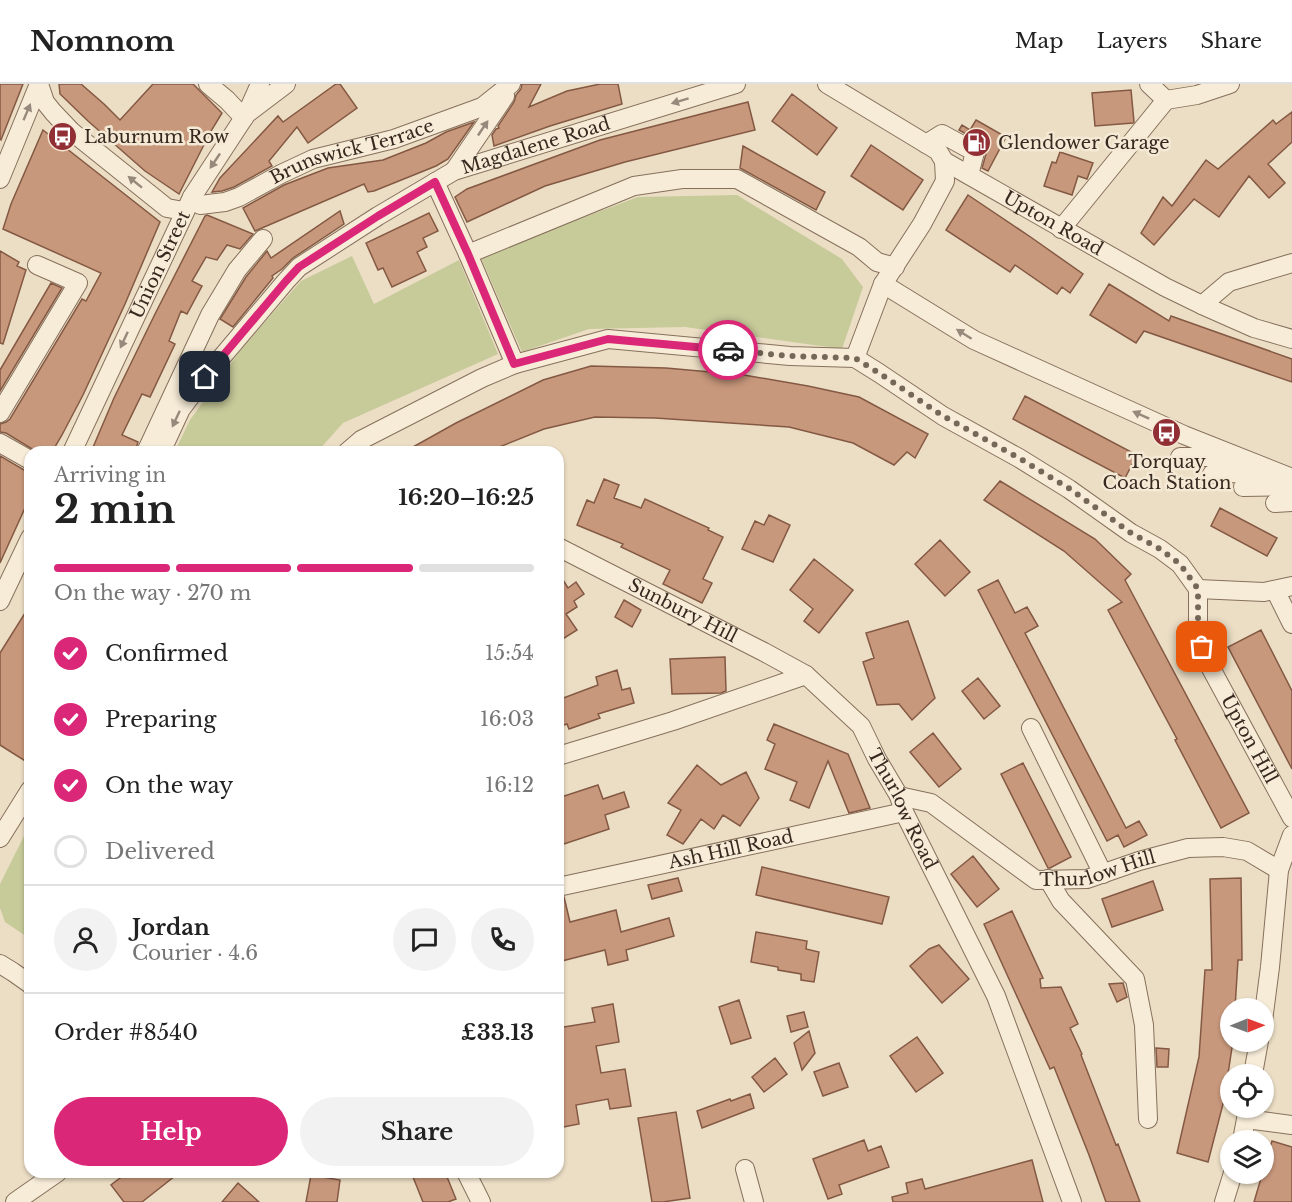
<!DOCTYPE html>
<html lang="en">
<head>
<meta charset="utf-8">
<style>
	body { margin:0; font-family:"Libre Baskerville",serif; background:#f2f2f2; color:#222; height:100vh; display:flex; flex-direction:column; font-size:22px; white-space:nowrap }
	* { box-sizing:border-box; margin:0 }
	p { font-size:20px; color:#767676 }
	.icon { flex:none; width:33px; height:33px; fill:none; stroke:currentColor; stroke-width:2; stroke-linecap:round; stroke-linejoin:round }
	.map { position:relative; flex:1; overflow:hidden }
	.panel { position:absolute; left:24px; top:362px; width:540px; height:732px; display:flex; flex-direction:column; background:#fff; border-radius:18px; box-shadow:0 2px 4px #0004 }
	.panel>* { flex:none }
	.needle { width:39px; rotate:89deg }
	.fabs { position:absolute; left:1220px; top:914px; display:grid; gap:12px }
	.fabs a { display:grid; place-items:center; width:54px; height:54px; border-radius:50%; background:#fff; box-shadow:0 2px 4px #0004; font-size:30px }
	.pin { position:absolute; display:grid; place-items:center; width:51px; height:51px; color:#fff; margin:-26px; border-radius:12px; box-shadow:0 3px 9px #0006 }
	.courier { position:absolute; display:grid; place-items:center; width:60px; height:60px; margin:-30px; border:4px solid #db2777; border-radius:50%; background:#fff; color:#222; box-shadow:0 2px 8px #0007 }
	.overview em { font-style:normal; font-weight:700 }
	.overview div { display:flex; flex-direction:column-reverse }
	.overview { display:flex; align-items:center; justify-content:space-between; height:102px; padding:0 30px }
	h1 { font-size:39px; font-weight:700; line-height:45px }
	.bar { display:grid; grid-template-columns:repeat(4,1fr); gap:9px 6px; align-content:center; height:72px; padding:0 30px }
	.bar i { height:8px; border-radius:4px; background:#e0e0e0 }
	.bar .on { background:#db2777 }
	.bar p { grid-column:span 4 }
	.line { display:flex; align-items:center; gap:15px; padding:0 30px; border-top:2px solid #e0e0e0 }
	.line div { flex:1 }
	.round { display:grid; place-items:center; flex:none; width:63px; height:63px; border-radius:32px; background:#f2f2f2 }
	ol { padding:0 30px; list-style:none }
	li { display:flex; align-items:center; gap:18px; height:66px }
	li p { margin-inline-start:auto }
	li .icon { padding:6px; border-radius:50%; background:#db2777; color:#fff; stroke-width:4 }
	li:last-child { color:#767676 }
	li i { width:33px; height:33px; border:3px solid #e0e0e0; border-radius:50% }
	.cta { display:flex; gap:12px; margin-top:auto; padding:12px 30px }
	.cta a { flex:1; height:69px; border-radius:36px; background:#db2777; color:#fff; font-size:24px; font-weight:700; line-height:69px; text-align:center }
	.cta a+a { background:#f2f2f2; color:#222 }
	header { display:flex; align-items:center; gap:36px; box-sizing:border-box; height:84px; padding:0 30px; background:#fff; border-bottom:2px solid #e0e0e0 }
	header strong { font-size:28px }
	nav { display:flex; gap:33px; margin-inline-start:auto; font-size:21px }
	.map>svg:first-child { display:block }
</style>
</head>
<body>
<header>
<strong>Nomnom</strong>
<nav><a>Map</a><a>Layers</a><a>Share</a></nav>
</header>
<div class="map">
<svg width="1292" height="1118" viewBox="0 0 1292 1118">
	<rect width="100%" height="100%" fill="#ecdec5"/>
	<path fill="#c7ca99" d="M737,111L842,175L863,203L842,265L685,243L589,245L522,268L480,172L638,113Z
		M352,172L374,220L459,176L498,270L343,339L318,367H175L190,336L242,264L301,197Z
		M30,740V855L5,838L0,824V800Z"/>
	<path fill="#c8987c" stroke="#845943" stroke-width="1.5" d="M0,0H23L1,56L0,55Z
		M59,0H81L104,20L120,36L153,0H193L222,29L211,47L179,110L145,87L88,37L60,10Z
		M336,0H340L357,24L308,59L297,43L269,77L272,82L234,103L222,107L212,108L220,94L278,32L283,38Z
		M522,0H541L529,23L567,7L600,0H618L622,20L550,42L494,62L492,51L496,45L499,44L498,42L514,18L516,11L521,5Z
		M1131,6L1134,38L1133,39L1095,42L1092,9Z
		M792,10L837,44L817,71L772,37Z
		M748,18L755,46L625,78L545,102L467,138L455,113L467,105L600,56Z
		M1292,28V58L1268,80L1285,99L1269,114L1249,92L1219,133L1194,115L1154,161L1141,149L1163,113L1172,122L1206,76L1218,85L1273,36L1276,40Z
		M976,36L1006,53L988,87L982,84L986,70L984,62L980,58L959,46L962,41L970,46Z
		M474,38L448,75L436,82L374,107L368,108L364,100L255,147L243,124L284,101L328,84L383,76L426,59L446,48Z
		M43,46L160,138L125,220L83,311L62,351L52,368H37L6,349L0,348V340L6,338L10,335L82,215L86,217L101,189L3,145L11,120Z
		M871,61L923,96L903,126L851,92Z
		M743,62L825,108L816,126L740,84Z
		M1060,68L1093,79L1087,95L1078,92L1072,111L1044,102L1052,78L1056,79Z
		M968,111L1032,154L1083,190L1070,209L1062,203L1057,210L1015,181L1010,188L946,146Z
		M340,127L344,140L293,174L282,185L272,192L273,194L233,243L220,235L246,193L267,167L271,174Z
		M429,129L438,147L423,154L427,163L417,168L426,187L392,203L383,184L378,186L366,159Z
		M207,131L253,150L240,165L227,161L217,176L206,173L192,197L202,202L187,230L181,227L169,257L175,260L150,313L142,310L122,351L138,358L135,368H91L114,314L155,230L205,132Z
		M0,167L19,178L17,182L26,186L3,260L0,259Z
		M51,199L62,204L0,307V286Z
		M1109,200L1169,237L1171,232L1292,275V298L1144,247L1136,259L1090,231Z
		M591,282L666,284L744,291L808,302L859,313L928,350L915,374L907,368L894,381L853,359L789,343L655,334L595,333L544,345L487,368H404L456,339L543,296Z
		M1025,312L1137,371L1125,394L1013,335Z
		M0,372L24,386L30,387V413L0,479Z
		M604,395L619,401L614,414L641,424L645,415L709,444L708,446L723,453L703,495L712,499L702,519L663,500L670,486L621,463L623,460L577,441L587,416L594,419Z
		M1000,397L1095,455L1131,490L1125,496L1249,729L1221,744L1175,656L1177,655L1108,526L1122,518L1064,467L984,416Z
		M1220,424L1277,454L1267,472L1211,442Z
		M769,431L790,441L773,478L742,465L755,437L764,441Z
		M940,456L970,488L945,512L915,480Z
		M814,475L853,506L819,549L804,537L813,525L790,506Z
		M558,488L568,504L576,498L584,510L574,517L577,523L566,530L577,546L558,558Z
		M998,496L1015,529L1027,523L1038,542L1025,549L1126,744L1139,737L1147,751L1124,763L1118,751L1107,757L978,506Z
		M624,516L641,526L632,543L615,533Z
		M30,521V680L0,661V569Z
		M908,537L935,614L912,636L899,620L877,621L863,578L874,574L866,549Z
		M1261,546L1292,607V685L1228,563Z
		M725,573L726,607L721,609L672,610L670,575Z
		M617,586L622,606L630,604L634,619L598,630L600,634L569,645L567,640L558,643V616L598,601L596,593Z
		M978,594L1000,622L984,635L962,607Z
		M774,640L848,670L870,724L849,729L828,677L809,724L790,716L797,698L765,685L775,660L767,656Z
		M933,649L961,685L939,703L910,668Z
		M1023,679L1071,773L1050,784H1048L1001,690Z
		M697,681L721,701L746,688L759,714L740,742L723,731L714,745L701,735L683,760L667,751L681,726L668,719Z
		M598,701L603,715L624,708L629,723L605,731L609,745L558,762V714Z
		M973,772L999,805L977,823L951,790Z
		M762,783L889,813L882,840L756,811Z
		M678,794L682,807L652,815L648,801Z
		M1241,794L1242,876H1238L1235,924H1230V957H1233L1224,1016L1208,1078L1177,1069L1199,973L1205,886H1212L1210,795Z
		M1153,797L1163,826L1112,843L1102,815Z
		M564,813L570,838L616,826L621,848L669,834L674,852L626,866L628,876L608,881L605,866L558,878V814Z
		M1012,827L1043,894L1040,895L1041,904L1061,903L1078,940L1070,944L1082,970L1081,971L1116,1061L1118,1060L1140,1118H1106L1089,1071L1054,983L1050,985L984,840Z
		M756,848L807,857L806,865L819,868L814,898L801,896V890L778,886V883L751,878Z
		M939,861L969,895L942,919L910,882L929,865Z
		M1123,899L1127,913L1117,918L1109,900Z
		M739,916L751,954L731,960L719,923Z
		M613,920L619,958L596,962L601,989L625,985L631,1022L610,1025L608,1015L576,1021L579,1040L558,1044V944L595,938L592,924Z
		M804,928L808,943L791,948L787,932Z
		M809,947L815,969L802,986L794,959Z
		M917,953L943,989L916,1008L890,972Z
		M1156,964L1169,965L1168,983H1157Z
		M775,974L787,990L764,1008L752,993Z
		M839,979L848,1003L823,1012L814,988Z
		M750,1010L754,1024L702,1044L697,1027L730,1015L731,1017Z
		M676,1028L690,1114L663,1118H652L638,1034Z
		M864,1056L868,1067L881,1062L889,1083L839,1101L842,1110L828,1115L813,1075Z
		M1272,1057L1292,1063V1118H1254Z
		M1032,1076L1043,1118H893L892,1113L908,1109L906,1099L922,1095L925,1105Z
		M128,1088H180L142,1118H124L111,1101Z
		M411,1088H445L456,1115L448,1118H423Z
		M311,1091L340,1096L337,1118H306Z
		M238,1099L259,1118H222Z"/>
	<g fill="none" stroke-linecap="round" stroke-linejoin="round">
		<defs>
			<g id="minor">
				<path d="M39,0L45,18L53,28L71,47L167,124L184,127"/>
				<path d="M208,0L227,16L244,34"/>
				<path id="s1" d="M827,0L938,67L944,77L1165,203L1202,221L1254,244L1292,255"/>
				<path d="M1149,0L1166,16L1197,11L1230,0"/>
				<path d="M249,28L286,0"/>
				<path d="M926,60L942,50L975,68L969,91"/>
				<path d="M454,87L505,12"/>
				<path d="M0,95L39,0"/>
				<path d="M435,98L468,170L515,280"/>
				<path id="s2" d="M192,113L200,121L225,118L239,113L281,90L313,75L394,55L482,23L511,0"/>
				<path d="M1061,145L1166,16"/>
				<path d="M468,170L634,102L682,95H737L859,163L877,178L895,183"/>
				<path d="M883,200L974,256L1184,351L1292,394"/>
				<path d="M1202,221L1229,198L1292,179"/>
				<path d="M855,274L883,200L922,140L945,97L944,77"/>
				<path d="M0,329L78,199L37,181"/>
				<path d="M0,359L30,376"/>
				<path id="s3" d="M72,368L192,113L247,29L260,0"/>
				<path d="M146,368L210,231L237,186L263,155"/>
				<path id="s4" d="M161,368L181,325L205,293L286,197L299,183L378,132L454,87L736,0"/>
				<path d="M347,368L361,356L482,294L515,280L608,255L790,272L855,274L879,289L943,332L1019,374L1069,405L1131,449L1160,465L1180,480L1198,505"/>
				<path d="M1180,373H1230"/>
				<path d="M1212,390L1268,388"/>
				<path d="M1243,403L1292,402"/>
				<path d="M1275,419L1292,418"/>
				<path id="s5" d="M558,463L764,568L806,591L861,642L877,675L899,712L904,728L996,912L1072,1118"/>
				<path id="s6" d="M1198,505V549L1207,577L1292,734"/>
				<path d="M1198,505L1264,508L1292,502"/>
				<path d="M1275,506L1292,540"/>
				<path d="M0,517L30,454"/>
				<path d="M1031,644L1103,790"/>
				<path d="M558,672L673,637L806,591"/>
				<path id="s7" d="M899,712L931,719L1036,796L1087,795L1139,777L1188,764L1223,763L1247,767L1279,786"/>
				<path d="M0,754L30,706"/>
				<path d="M1048,795L1061,817L1135,895L1144,941L1148,1035"/>
				<path id="s8" d="M558,803L904,728"/>
				<path d="M0,880L13,888L30,900"/>
				<path d="M1263,937L1270,883L1279,786L1292,751"/>
				<path d="M1253,990L1259,957"/>
				<path d="M1246,1035L1292,1041"/>
				<path d="M1242,1056L1248,1025"/>
				<path d="M745,1085L754,1118"/>
				<path d="M466,1088L481,1118"/>
				<path d="M15,1118L58,1088"/>
				<path d="M1224,1118L1233,1089"/>
			</g>
		</defs>
		<use href="#minor" stroke="#86705c" stroke-width="20"/>
		<use href="#minor" stroke="#f7ecd8" stroke-width="18"/>
	</g>
	<defs><path id="oneway-solid" d="M-6-.8H1V-3.2L6.5 0L1 3.2V.8H-6Z" transform="scale(1.5)"/></defs>
	<g fill="#978a7c">
		<use href="#oneway-solid" transform="translate(680 17) rotate(163)"/>
		<use href="#oneway-solid" transform="translate(27 28) rotate(-67)"/>
		<use href="#oneway-solid" transform="translate(483 44) rotate(-56)"/>
		<use href="#oneway-solid" transform="translate(215 77) rotate(124)"/>
		<use href="#oneway-solid" transform="translate(135 98) rotate(-141)"/>
		<use href="#oneway-solid" transform="translate(964 250) rotate(-148)"/>
		<use href="#oneway-solid" transform="translate(124 256) rotate(115)"/>
		<use href="#oneway-solid" transform="translate(1141 331) rotate(-156)"/>
		<use href="#oneway-solid" transform="translate(176 335) rotate(115)"/>
	</g>
	<g fill="none" stroke-linecap="round" stroke-linejoin="round">
		<path stroke="#766859" stroke-width="6" stroke-dasharray="0 10.8" d="M728,266L790,272L855,274L879,289L943,332L1019,374L1070,405L1131,449L1160,465L1180,480L1198,505V549L1202,563"/>
		<path stroke="#db2777" stroke-width="8" d="M205,293L286,197L299,183L378,132L435,98L468,170L514,280L608,255L728,266"/>
	</g>
	<defs>
		<symbol id="bus-disc" viewBox="-11 -11 22 22"><circle r="9.5" fill="#922f35" stroke="#f4e9d4"/><path d="M-5-6H5V4H4V6H2V4H-2V6H-4V4H-5ZM-3.5-4V0h7V-4ZM-3.5 1.2v1.5H-2V1.2ZM2 1.2v1.5H3.5V1.2Z" fill="#fff"/></symbol>
		<symbol id="fuel-disc" viewBox="-11 -11 22 22"><circle r="9.5" fill="#922f35" stroke="#f4e9d4"/><path d="M-5.5-6h7V0h2V4h1.3V-2.5L3-4.5l.8-.8L6-3V5H2.5V1h-1V6h-7ZM-4.2-4.7v3.2H.2V-4.7Z" fill="#fff"/></symbol>
	</defs>
	<g fill-rule="evenodd">
		<use href="#bus-disc" x="46" y="36" width="33" height="33"/>
		<use href="#fuel-disc" x="960" y="42" width="33" height="33"/>
		<use href="#bus-disc" x="1150" y="332" width="33" height="33"/>
	</g>
	<g text-anchor="middle" stroke-width="5" stroke-linejoin="round" paint-order="stroke">
		<g font-size="18" fill="#37291f" stroke="#f4e9d4" text-anchor="start">
			<text x="84" y="59">Laburnum Row</text>
			<text x="998" y="65">Glendower Garage</text>
			<text x="1167" y="384" text-anchor="middle">Torquay<tspan x="1167" dy="21">Coach Station</tspan></text>
		</g>
		<g font-size="18" fill="#37291f" stroke="#f4e9d4">
			<text dy="6" stroke="none"><textPath href="#s4" startOffset="500">Magdalene Road</textPath></text>
			<text dy="6" stroke="none"><textPath href="#s2" startOffset="174">Brunswick Terrace</textPath></text>
			<text dy="6" stroke="none"><textPath href="#s1" startOffset="267">Upton Road</textPath></text>
			<text dy="6" stroke="none"><textPath href="#s3" startOffset="207">Union Street</textPath></text>
			<text dy="6" stroke="none"><textPath href="#s5" startOffset="140">Sunbury Hill</textPath></text>
			<text dy="6" stroke="none"><textPath href="#s6" startOffset="162">Upton Hill</textPath></text>
			<text dy="6" stroke="none"><textPath href="#s5" startOffset="447">Thurlow Road</textPath></text>
			<text dy="6" stroke="none"><textPath href="#s8" startOffset="177">Ash Hill Road</textPath></text>
			<text dy="6" stroke="none"><textPath href="#s7" startOffset="226">Thurlow Hill</textPath></text>
		</g>
	</g>
</svg>
<div class="fabs">
<a><svg class="needle" viewBox="-14 -14 28 28"><path d="M0-13l5 13h-10z" fill="#e53935"/><path d="M0 13l5-13h-10z" fill="#767676"/></svg></a>
<a><svg class="icon" aria-label="locate" viewBox="0 0 24 24"><circle cx="12" cy="12" r="6"/><path d="M12 2v4M12 18v4M2 12h4M18 12h4"/></svg></a>
<a><svg class="icon" aria-label="layers" viewBox="0 0 24 24"><path d="M12 4l9 5-9 5-9-5zM3 14l9 5 9-5"/></svg></a>
</div>
<div class="pin" style="left:1202px;top:563px;background:#ea580c"><svg class="icon" aria-label="bag" viewBox="0 0 24 24"><path d="M5 8h14l-1 12H6zM9 8a3 3 0 0 1 6 0"/></svg></div>
<div class="pin" style="left:205px;top:293px;background:#1f2937"><svg class="icon" aria-label="home" viewBox="0 0 24 24"><path d="M3 11l9-7 9 7M6 9v11h12V9"/></svg></div>
<div class="courier" style="left:728px;top:266px"><svg class="icon" aria-label="car" viewBox="0 0 24 24"><path d="M5 17H2v-5l4-1 3-4h7l3 4 3 1v5h-3M9 17h6M6 11h13"/><circle cx="7" cy="17" r="2"/><circle cx="17" cy="17" r="2"/></svg></div>
<section class="panel">
<div class="overview"><div><h1>2 min</h1><p>Arriving in</p></div><em>16:20–16:25</em></div>
<div class="bar"><i class="on"></i><i class="on"></i><i class="on"></i><i></i><p>On the way · 270 m</p></div>
<ol>
<li><svg class="icon" aria-label="check" viewBox="0 0 24 24"><path d="M5 12l5 5 9-10"/></svg>Confirmed<p>15:54</p></li>
<li><svg class="icon" aria-label="check" viewBox="0 0 24 24"><path d="M5 12l5 5 9-10"/></svg>Preparing<p>16:03</p></li>
<li><svg class="icon" aria-label="check" viewBox="0 0 24 24"><path d="M5 12l5 5 9-10"/></svg>On the way<p>16:12</p></li>
<li><i></i>Delivered</li>
</ol>
<div class="line" style="height:108px"><a class="round"><svg class="icon" aria-label="person" viewBox="0 0 24 24"><circle cx="12" cy="8" r="4"/><path d="M4 21q1-7 8-7t8 7"/></svg></a><div><b>Jordan</b><p>Courier · 4.6</p></div><a class="round"><svg class="icon" aria-label="chat" viewBox="0 0 24 24"><path d="M4 5h16v11H9l-5 4z"/></svg></a><a class="round"><svg class="icon" aria-label="phone" viewBox="0 0 24 24"><path d="M5 4h4l2 5-3 2q2 4 5 5l2-3 5 2v4C11 20 4 13 5 4z"/></svg></a></div>
<div class="line" style="height:78px"><div>Order #8540</div><b>£33.13</b></div>
<div class="cta"><a>Help</a><a>Share</a></div>
</section>
</div>
</body>
</html>
